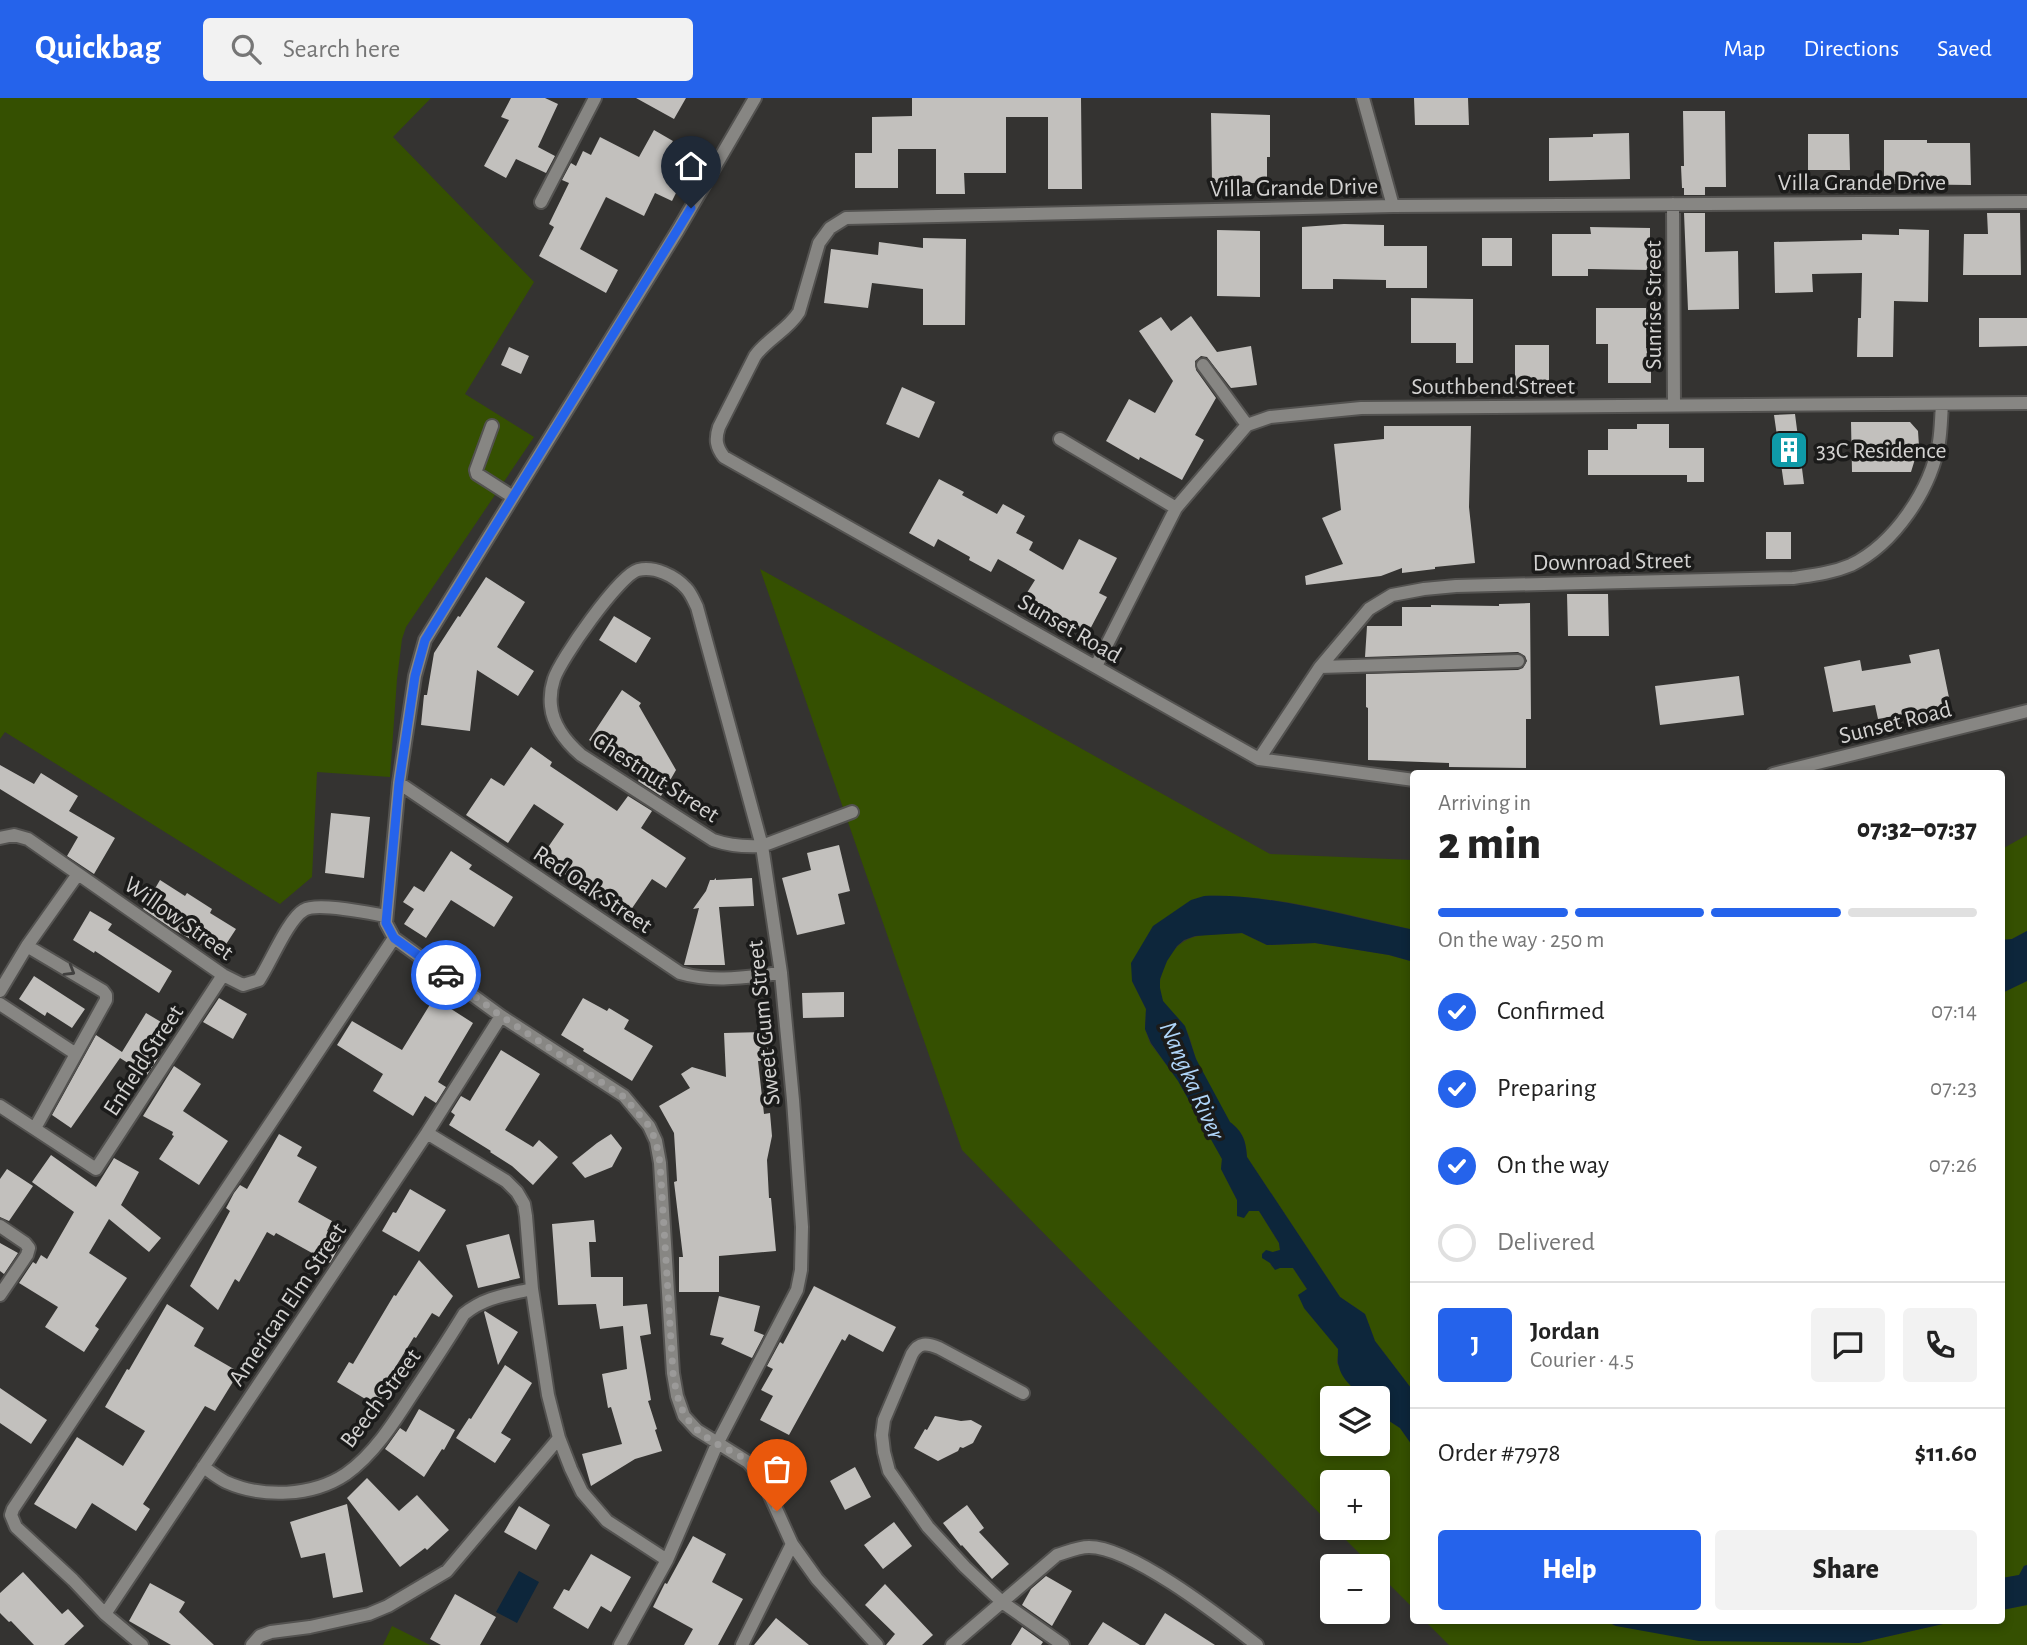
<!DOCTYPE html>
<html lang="en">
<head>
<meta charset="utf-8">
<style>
	body { margin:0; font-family:"Alegreya Sans",sans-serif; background:#f2f2f2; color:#222; height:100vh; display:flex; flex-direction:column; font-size:26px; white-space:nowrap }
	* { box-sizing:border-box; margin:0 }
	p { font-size:23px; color:#767676 }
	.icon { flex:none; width:38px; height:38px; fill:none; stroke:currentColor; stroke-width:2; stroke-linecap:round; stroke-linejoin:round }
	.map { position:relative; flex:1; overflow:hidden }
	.panel { position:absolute; left:1410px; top:672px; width:595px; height:854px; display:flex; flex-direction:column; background:#fff; border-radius:7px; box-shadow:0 4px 10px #0003 }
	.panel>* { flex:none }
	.controls { position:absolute; left:1320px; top:1288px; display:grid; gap:14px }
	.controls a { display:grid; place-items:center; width:70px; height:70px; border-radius:7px; background:#fff; box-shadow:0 4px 10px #0003; font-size:35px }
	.pin { position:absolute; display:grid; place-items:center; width:60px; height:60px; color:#fff; margin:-72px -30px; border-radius:50% 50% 50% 0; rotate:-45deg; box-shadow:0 0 7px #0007 }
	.pin .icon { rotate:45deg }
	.courier { position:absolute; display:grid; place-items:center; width:70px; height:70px; margin:-35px; border:5px solid #2563eb; border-radius:50%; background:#fff; color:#222; box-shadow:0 2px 9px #0007 }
	.summary em { font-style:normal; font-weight:800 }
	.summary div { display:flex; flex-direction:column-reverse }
	.summary { display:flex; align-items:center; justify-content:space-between; height:119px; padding:0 28px }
	h1 { font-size:46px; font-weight:800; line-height:52px }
	.bar { display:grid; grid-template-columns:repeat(4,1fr); gap:10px 7px; align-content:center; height:84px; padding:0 28px }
	.bar i { height:9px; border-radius:5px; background:#e0e0e0 }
	.bar .active { background:#2563eb }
	.bar p { grid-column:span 4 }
	.line { display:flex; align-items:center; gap:18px; padding:0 28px; border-top:2px solid #e0e0e0 }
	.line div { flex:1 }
	.round { display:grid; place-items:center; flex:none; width:74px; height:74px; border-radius:7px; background:#f2f2f2 }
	ol { padding:0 28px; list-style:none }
	li { display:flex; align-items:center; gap:21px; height:77px }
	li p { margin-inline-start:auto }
	li .icon { padding:7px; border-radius:50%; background:#2563eb; color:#fff; stroke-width:4 }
	li:last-child { color:#767676 }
	li i { width:38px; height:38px; border:4px solid #e0e0e0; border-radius:50% }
	.cta { display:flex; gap:14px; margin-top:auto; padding:14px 28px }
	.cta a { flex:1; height:80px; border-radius:7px; background:#2563eb; color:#fff; font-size:28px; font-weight:800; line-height:80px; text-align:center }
	.cta a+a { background:#f2f2f2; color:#222 }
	header { display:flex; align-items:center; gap:42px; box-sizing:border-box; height:98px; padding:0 35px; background:#2563eb; color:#fff }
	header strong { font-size:33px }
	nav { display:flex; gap:38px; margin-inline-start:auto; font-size:24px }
	.search { width:490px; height:63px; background:#f2f2f2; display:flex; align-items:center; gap:18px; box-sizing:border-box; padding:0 24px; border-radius:7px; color:#767676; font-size:26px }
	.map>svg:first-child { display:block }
</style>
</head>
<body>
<header>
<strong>Quickbag</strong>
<div class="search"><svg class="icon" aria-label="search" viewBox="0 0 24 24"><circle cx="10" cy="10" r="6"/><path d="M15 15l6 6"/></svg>Search here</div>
<nav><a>Map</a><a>Directions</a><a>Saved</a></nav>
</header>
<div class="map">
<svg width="2027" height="1547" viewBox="0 0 2027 1547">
	<rect width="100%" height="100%" fill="#343331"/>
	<path fill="#355001" d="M0,0H431L393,39L534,184L465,296L534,339L406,529L402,541L397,581L390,679L317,674L312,779L280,806L5,634L0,641Z
		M760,471L1270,756L1414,762V832C1350,818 1270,795 1204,798L1132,883L1146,911L1145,931L1150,945L1178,982L1210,1038L1222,1061L1221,1071L1237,1102L1238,1111L1259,1113L1279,1145L1280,1152L1273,1154L1270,1165L1272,1169L1293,1170L1307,1191L1304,1210L1339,1251L1337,1265L1356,1292L1367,1300H1332V1346H1377V1315L1400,1330L1414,1350V1511L1377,1474V1468H1372L1334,1430H1377V1384H1332V1428L962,1052Z
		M2027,737V833L2012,841L2002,842V751Z
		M1242,835L1267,847L1315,845L1389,857L1414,864V1294L1375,1243L1365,1216L1340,1199L1247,1059C1246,1043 1243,1033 1230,1025C1219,1004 1206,984 1197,963C1192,952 1191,938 1184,928C1179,919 1168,913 1163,903C1158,893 1159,883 1163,872C1180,830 1204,838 1242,835Z
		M2027,883V1467L2024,1468L2020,1477L2002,1480V895Z
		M2027,1507V1547H1449L1425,1523H1605L1616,1528L1859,1545L1956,1523L2002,1522V1512Z
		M392,1528L430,1547H383Z"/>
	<path fill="#0d263b" d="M1204,798C1270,795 1349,819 1414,832V864L1389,857L1315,845L1267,847L1242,835L1195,838L1184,842L1177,848L1167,863L1160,881V890L1163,903L1185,928L1196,961L1230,1024C1243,1034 1246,1043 1247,1059L1340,1199L1365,1216L1375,1243L1414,1294V1350L1400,1330L1377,1315V1300C1362,1300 1343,1285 1339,1269C1337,1263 1338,1257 1338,1251L1304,1210L1298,1197L1307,1191L1293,1170H1280L1275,1172L1270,1165L1262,1160V1156L1266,1152L1273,1154L1280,1152L1279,1145L1259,1113H1249L1244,1120L1237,1118V1102L1221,1071L1222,1061L1178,983L1151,945L1145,931L1146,911L1132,883L1131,865L1153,828L1191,802Z
		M2027,833V883L2002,895V842L2012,841Z
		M2027,1467V1507L2002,1512V1480L2019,1477L2024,1468Z
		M519,1473L539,1484L517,1525L496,1514Z
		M1606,1523H1605H1956L1859,1545L1699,1543L1616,1528Z"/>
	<path fill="#c2c0bd" d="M511,0H545L558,6L538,49L555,58L546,75L516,61L506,80L484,68L509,22L501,19Z
		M636,0H686L674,21Z
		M912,0H1081L1082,91H1048V19H1006V75H964L965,96H936V51H898V90H855V55H872V19L912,18Z
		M1414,0H1468L1469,27H1415Z
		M1683,13H1725L1726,89H1705V97H1684V90H1682L1681,68H1684Z
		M1211,15L1270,17V59H1267V85H1212Z
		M654,32L673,43L669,49L689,60L680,77L684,79L672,103L655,95L644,118L606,99L580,151L618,172L606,195L539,158L554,129L549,126L569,85L562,82L571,65L576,68L583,53L591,57L600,39L639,59Z
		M1629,35L1630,81L1549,83V40L1593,39V36Z
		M1808,36H1849L1850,72H1808Z
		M1884,42H1927V45H1970L1971,87L1884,86Z
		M1684,115H1705V154L1738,153L1739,211L1688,212Z
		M1987,115H2020L2021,177H1963L1964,136H1988Z
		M1344,126L1384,127V148H1427V190H1386V182L1333,181V191H1302V129Z
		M1590,129L1650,130V172L1588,171V178H1552V136H1591Z
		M1899,131L1929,132L1928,204L1894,203L1893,259H1857L1858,220H1861L1862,175L1812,176L1813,194L1775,195L1774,144L1862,142V136L1899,137Z
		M1217,132L1260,133V199L1217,198Z
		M923,140L966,141L965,227H923V191L872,185L868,210L824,205L831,151L878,157L879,144L923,150Z
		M1482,140H1512V168H1482Z
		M1411,200L1473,201V265H1456V245H1411Z
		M1596,210H1646V250H1651V285H1608V246H1596Z
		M1191,218L1217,254L1251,248L1257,287L1231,290L1207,259L1201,258L1195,263L1196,272L1216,300L1195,337L1204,342L1182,382L1140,359L1139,362L1106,343L1129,301L1155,315L1173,283L1139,233L1161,219L1171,233Z
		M1979,220H2027V248L1979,249Z
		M1515,247H1549V290H1515Z
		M509,249L529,258L521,276L501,267Z
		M902,289L935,304L919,340L886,326Z
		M1795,316L1804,386L1784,387L1774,317Z
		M1851,324H1910L1918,333L1919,348L1911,374H1852Z
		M1637,326H1669V350H1704V384H1687V377H1588V352H1608V331H1637Z
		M1384,328H1471L1469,409L1475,465L1435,469V471L1402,475V470L1381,478L1306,487L1305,478L1343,466L1322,420L1341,412L1334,346L1384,341Z
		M939,381L964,394L962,397L997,416L1003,406L1025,418L1016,435L1033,444L1029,452L1063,472L1079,441L1117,460L1099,495L1107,499L1088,535L1023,501L1035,482L998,461L991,474L969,462L970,459L938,441L934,449L909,435Z
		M1766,434H1791V461H1766Z
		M486,479L525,504L497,549L534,573L518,598L477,572L470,633L421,627L424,597H427L434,555L458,518L460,519Z
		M1567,496H1608L1609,538H1568Z
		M1530,505L1531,621H1526V670L1449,669V665L1368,662V610L1366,609V576L1518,572L1523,570L1527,563L1525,558L1518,554L1365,559L1367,528H1402V509H1431V507L1499,508V506Z
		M614,518L651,540L636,565L599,542Z
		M1939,551L1953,619L1922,625L1920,613L1878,621L1875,607L1833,614L1824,569L1860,562L1862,573L1911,565L1909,557Z
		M1739,578L1744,617L1660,627L1655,588Z
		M622,592L641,605L639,608L676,672L661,698L638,683L640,679L633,674L634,673L589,642Z
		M531,649L552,664L550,668L617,713L628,698L652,713L641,730L686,760L666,790L652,781L624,822L592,801L580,791L582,789L540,761L564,726L534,706L508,745L466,717L491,680L504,688Z
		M0,667L34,686L41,675L78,698L69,713L115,740L94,776L67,758L78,739L0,691Z
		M331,715L370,719L364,780L325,775Z
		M839,747L850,793L838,796L845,826L797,837L782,780L811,772L807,755Z
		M451,753L472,767L469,771L513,799L494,829L451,802L426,840L404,826L414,811L403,804L414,788L424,794Z
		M716,780V782L752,780L754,808L719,809L725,867H684L699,810L693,811L706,793L710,782H714Z
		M160,782L185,798L187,795L212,811L210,815L236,831L219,857L171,830L143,811Z
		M90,813L112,826L108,832L172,873L159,895L95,853L94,855L73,842Z
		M34,878L85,911L72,930L47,914L45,918L19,901Z
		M844,894V919L803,920L802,895Z
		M219,900L247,916L233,941L203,924Z
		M434,900L473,925L438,984L446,989L436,1005L425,998L413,1018L373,993L383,976L337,947L352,923L402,952Z
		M583,900L607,913L609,910L629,922L624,931L653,948L632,983L583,953L584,951L561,937Z
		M146,915L166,927L151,952L160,957L147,977L120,960L71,1030L52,1017L96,937L122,954Z
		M767,934L768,963H758L764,1016L770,1015L772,1038L767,1062L769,1100H771L776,1153L719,1158V1194H679V1159H683L674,1084L677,1083L674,1035L659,1008L690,990L681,976L692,969L726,979L724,935Z
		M501,952L540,976L505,1032L533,1049L539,1042L558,1059L533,1087L512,1068L490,1054L491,1053L449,1027L455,1017L451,1014L461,998L470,1003Z
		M174,968L201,986L183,1013L228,1043L199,1087L159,1061L174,1038L172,1037L173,1034L143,1018Z
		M279,1036L302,1049L297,1058L317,1069L298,1104L332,1123L327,1133L343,1142L330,1165L276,1135L274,1138L267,1134L239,1184L235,1181L218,1212L190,1188L230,1113L226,1110L234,1095L240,1087L247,1091Z
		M611,1036L622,1050L612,1069L585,1080L572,1065L597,1045Z
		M51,1057L96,1089L114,1060L139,1074L121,1107L161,1140L149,1154L109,1121L89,1155L127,1180L95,1228L99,1231L84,1254L45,1229L58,1209L19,1185L33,1164L36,1166L41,1157L47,1161L74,1114L32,1084Z
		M7,1071L33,1088L9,1123L0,1119V1081Z
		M410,1091L446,1112L419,1154L382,1133L393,1114L396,1115Z
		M594,1122L596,1144H589L591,1179H623V1208L647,1206L651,1236L640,1238L651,1302L648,1303L657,1331L655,1332L662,1353L635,1361L591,1388L582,1356L622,1346L611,1309L608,1310L602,1276L627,1271L623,1228L600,1231L596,1206L558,1207L552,1126Z
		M509,1136L520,1180L478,1190L466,1147Z
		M0,1145L18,1155L4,1176L0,1173Z
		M419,1162L453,1198L439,1219L432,1215L416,1240L414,1239L385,1286L389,1288L377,1308L337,1284L349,1264L353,1266L394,1197L396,1198Z
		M814,1188L896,1229L883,1254L849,1236L845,1243L842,1241L789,1337L760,1322L773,1298L761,1292L773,1271L767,1268L780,1244L783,1246Z
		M719,1198L760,1208L754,1233L764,1237L752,1260L721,1246L724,1240L710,1237Z
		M167,1206L204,1230L194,1248L239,1274L215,1313L205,1308L143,1406L150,1411L136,1433L92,1405L76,1431L34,1406L77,1339L123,1368L145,1333L105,1309L127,1271L129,1272Z
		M485,1213L518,1234L498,1267L484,1214Z
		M505,1267L532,1285L501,1335L511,1341L495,1365L456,1340L469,1320L471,1321Z
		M0,1290L47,1322L31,1346L0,1325Z
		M419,1311L455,1332L444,1352L442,1351L424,1379L385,1351L400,1330L406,1334Z
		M935,1318L961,1323L971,1322L982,1328L973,1345L963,1350L960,1349L958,1353L938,1363L914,1350L925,1331L927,1332Z
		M855,1369L871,1399L845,1412L830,1383Z
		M367,1380L399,1413L417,1397L449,1432L427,1452L425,1450L400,1469L347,1400Z
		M347,1406L363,1494L333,1500L325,1455L301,1460L290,1424Z
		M967,1407L984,1430L979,1434L1009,1466L992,1481L962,1447L961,1448L943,1425Z
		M519,1408L550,1427L536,1452L504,1434Z
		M894,1424L912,1448L883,1471L864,1447Z
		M693,1438L726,1456L712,1484L743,1501L718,1547H684L693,1531L653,1509L665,1485L667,1486Z
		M591,1456L631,1479L611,1514L601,1508L588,1531L553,1510L564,1491L569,1493Z
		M23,1474L62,1516L68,1511L84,1528L64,1547H34L11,1523L9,1524L0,1515V1495Z
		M1046,1478L1072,1493L1052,1528L1022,1507L1031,1491Z
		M150,1485L185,1504L179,1514L214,1547H171L129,1523Z
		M885,1486L933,1537L922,1547H886L895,1536L865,1507Z
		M455,1496L496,1519L480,1547H441L430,1541Z
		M1165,1515L1215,1547H1145Z
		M776,1520L809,1547H754Z
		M1103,1524L1140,1547H1088Z
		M1022,1529L1043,1544L1041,1547H1011Z"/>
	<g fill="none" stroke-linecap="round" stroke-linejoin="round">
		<defs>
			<path id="minor" d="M755,0L678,132L425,542L415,578L399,685L386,825L394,840L501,918L624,998L649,1028L656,1043L660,1065L673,1275L677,1298L684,1318L697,1332L748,1364L763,1382L792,1446L817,1481L877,1547
				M1363,0L1393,108
				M541,104L595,0
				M1673,106L1674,307
				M1203,267L1247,327
				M492,328L476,372L477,376L513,399
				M1060,341L1176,410
				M1096,568L1176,410L1247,327L1270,319L1361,310L2027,305
				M1320,569L1518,563
				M1259,661L1320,569L1369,511L1392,497L1424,491L1456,488L1793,480C1813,477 1832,475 1851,467C1894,446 1931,392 1939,344C1941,332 1941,319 1942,307
				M1773,676L2027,613
				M1414,682L1259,661L724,359C716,349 715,341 719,329L755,258C767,241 788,232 799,214L819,145L830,130L846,120L1393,108L2027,104
				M399,685L680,875C714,885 746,879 781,875
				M0,740L14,737L28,741L223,877L243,887L259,882C270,866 288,821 304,812C317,804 369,815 386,818
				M27,848L103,893L106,897V902L35,1030
				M0,893L27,848L78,776
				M0,906L76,956
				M0,1008L96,1071L223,877
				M427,1035L506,1083L517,1094L524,1106L526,1118L532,1191L548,1297L559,1340L571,1371L582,1394L607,1423L667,1462
				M0,1128L25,1145L29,1150L27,1157L0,1197
				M1023,1295L939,1250C927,1245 919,1244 912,1256L884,1322L882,1337L884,1354L889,1373L928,1429L965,1469L1002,1504L1063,1547
				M203,1369C211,1374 218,1380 226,1384C262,1400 312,1399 346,1376C373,1357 393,1326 411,1298C429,1271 447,1244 464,1216C485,1199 506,1197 532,1191
				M105,1516L427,1035L501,918
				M142,1547L105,1516L73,1482L16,1429L11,1417L13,1411L394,840
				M252,1547L260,1538L271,1534L310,1529L369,1516L388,1508L447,1473L559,1340
				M620,1547L667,1462L717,1346L797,1192L801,1172L802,1129L793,1002L781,875L762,748L697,509C694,503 691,495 686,490C675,478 655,468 638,472C619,477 560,562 554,581C551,590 550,599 551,608C553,628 566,644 581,657L713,742C730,748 745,749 762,748L852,714
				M742,1547L792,1446
				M952,1547L1057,1457C1067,1454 1078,1449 1089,1449C1132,1449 1222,1520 1257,1547"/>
		</defs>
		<use href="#minor" stroke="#535250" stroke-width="16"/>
		<use href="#minor" stroke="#878683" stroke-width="12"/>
	</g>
	<defs><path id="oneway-chevron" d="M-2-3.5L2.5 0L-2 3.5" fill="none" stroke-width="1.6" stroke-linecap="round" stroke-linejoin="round" transform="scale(1.75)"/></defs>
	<use stroke="#41403f" href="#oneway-chevron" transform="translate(70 873) rotate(31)"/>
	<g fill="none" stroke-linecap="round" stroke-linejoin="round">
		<path stroke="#9b9a99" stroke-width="7" stroke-dasharray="0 12.6" d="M446,877L501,918L624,999L649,1028L656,1043L660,1065L673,1275C679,1312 684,1326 717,1346C726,1351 737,1355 746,1362C761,1375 769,1394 777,1413"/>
		<path stroke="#2563eb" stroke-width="9" d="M446,877L394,840L386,825L399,685L415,578L425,542L691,110"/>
	</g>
	<defs>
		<symbol id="building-square" viewBox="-11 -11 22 22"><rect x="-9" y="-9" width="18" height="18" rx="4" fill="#0f9aa8" stroke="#1b1b1a"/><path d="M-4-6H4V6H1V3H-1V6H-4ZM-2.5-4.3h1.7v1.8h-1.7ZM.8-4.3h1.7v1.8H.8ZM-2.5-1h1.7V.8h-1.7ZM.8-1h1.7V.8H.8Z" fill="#fff"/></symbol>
	</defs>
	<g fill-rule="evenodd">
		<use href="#building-square" x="1767" y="330" width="44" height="44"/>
	</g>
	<g text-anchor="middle" stroke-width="7" stroke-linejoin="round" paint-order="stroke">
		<g font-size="24" fill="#d3d2d1" stroke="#1b1b1a">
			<text x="1862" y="92">Villa Grande Drive</text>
			<text transform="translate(1294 89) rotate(-1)" y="8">Villa Grande Drive</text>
			<text transform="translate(1653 207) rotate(-90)" y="8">Sunrise Street</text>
			<text x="1493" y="296">Southbend Street</text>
			<text transform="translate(1612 463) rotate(-1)" y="8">Downroad Street</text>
			<text transform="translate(1070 530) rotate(30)" y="8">Sunset Road</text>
			<text transform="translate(1895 624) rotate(-14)" y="8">Sunset Road</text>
			<text transform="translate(656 679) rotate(33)" y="8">Chestnut Street</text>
			<text transform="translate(593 791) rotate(34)" y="8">Red Oak Street</text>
			<text transform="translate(179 820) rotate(35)" y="8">Willow Street</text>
			<text transform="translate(763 925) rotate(-96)" y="8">Sweet Gum Street</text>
			<text transform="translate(143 962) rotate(-57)" y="8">Enfield Street</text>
			<text transform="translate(287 1206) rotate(-56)" y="8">American Elm Street</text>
			<text transform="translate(380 1300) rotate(-53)" y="8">Beech Street</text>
		</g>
		<g font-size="24" fill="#d3d2d1" stroke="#1b1b1a" text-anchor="start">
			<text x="1816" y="360">33C Residence</text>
		</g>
		<g font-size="26" font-style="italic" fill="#afd4f7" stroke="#1b1b1a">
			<text transform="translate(1193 982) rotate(66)" y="9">Nangka River</text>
		</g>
	</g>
</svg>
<div class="controls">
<a><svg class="icon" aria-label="layers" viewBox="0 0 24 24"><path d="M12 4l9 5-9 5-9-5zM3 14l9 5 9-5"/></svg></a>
<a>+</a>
<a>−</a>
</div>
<div class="pin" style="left:777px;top:1413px;background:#ea580c"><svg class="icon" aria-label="bag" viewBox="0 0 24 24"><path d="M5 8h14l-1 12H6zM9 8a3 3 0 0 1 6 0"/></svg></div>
<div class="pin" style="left:691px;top:110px;background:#1f2937"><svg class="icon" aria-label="home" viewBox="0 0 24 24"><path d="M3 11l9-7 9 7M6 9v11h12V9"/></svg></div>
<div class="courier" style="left:446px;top:877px"><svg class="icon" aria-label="car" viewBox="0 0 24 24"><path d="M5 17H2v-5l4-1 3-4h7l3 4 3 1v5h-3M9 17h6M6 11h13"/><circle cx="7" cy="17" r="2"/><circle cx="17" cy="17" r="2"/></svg></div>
<section class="panel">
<div class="summary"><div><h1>2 min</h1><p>Arriving in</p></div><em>07:32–07:37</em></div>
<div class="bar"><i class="active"></i><i class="active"></i><i class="active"></i><i></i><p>On the way · 250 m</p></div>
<ol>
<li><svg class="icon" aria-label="check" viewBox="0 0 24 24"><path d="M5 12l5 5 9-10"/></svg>Confirmed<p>07:14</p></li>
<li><svg class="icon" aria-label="check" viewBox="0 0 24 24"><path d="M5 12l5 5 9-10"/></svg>Preparing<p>07:23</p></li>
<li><svg class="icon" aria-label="check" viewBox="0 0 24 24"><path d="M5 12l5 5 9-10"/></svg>On the way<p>07:26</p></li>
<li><i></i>Delivered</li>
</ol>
<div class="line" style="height:126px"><b class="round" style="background:#2563eb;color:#fff">J</b><div><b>Jordan</b><p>Courier · 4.5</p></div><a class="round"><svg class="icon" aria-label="chat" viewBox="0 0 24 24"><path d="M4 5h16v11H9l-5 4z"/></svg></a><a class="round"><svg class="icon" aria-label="phone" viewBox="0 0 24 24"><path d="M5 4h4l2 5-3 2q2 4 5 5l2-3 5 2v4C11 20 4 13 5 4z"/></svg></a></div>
<div class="line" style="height:91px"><div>Order #7978</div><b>$11.60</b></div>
<div class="cta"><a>Help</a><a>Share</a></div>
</section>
</div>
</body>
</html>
